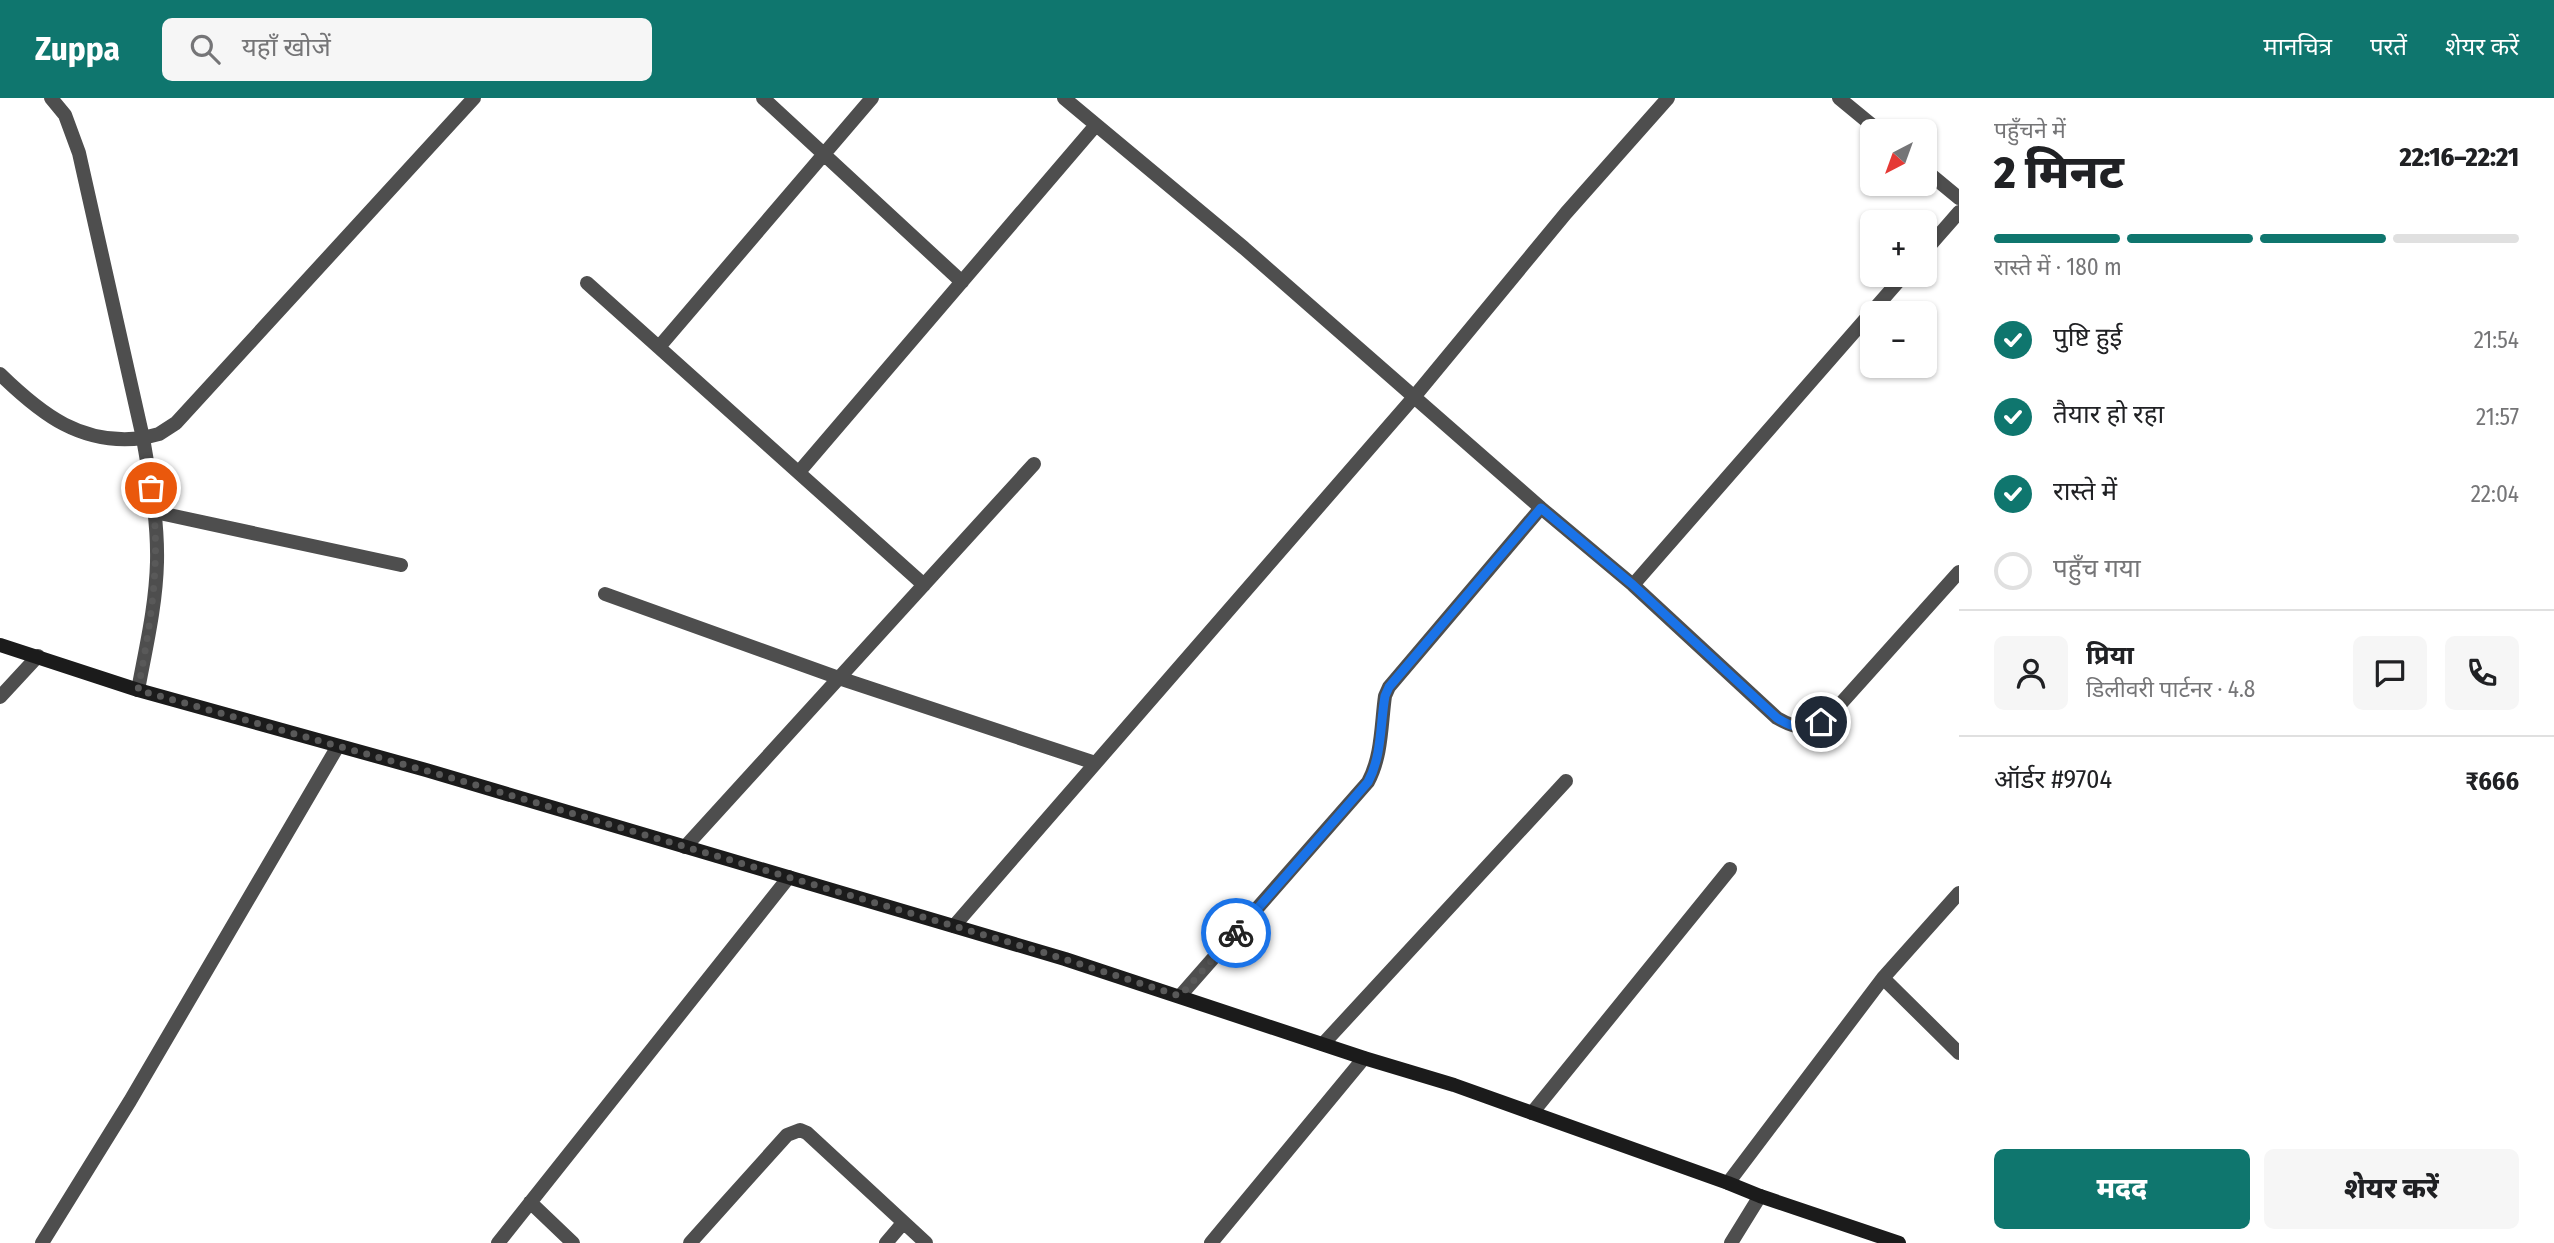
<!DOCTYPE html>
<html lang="hi">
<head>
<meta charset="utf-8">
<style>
	body { margin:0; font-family:"Fira Sans Condensed","Noto Sans Devanagari",sans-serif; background:#f6f6f6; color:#202124; height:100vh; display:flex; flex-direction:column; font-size:26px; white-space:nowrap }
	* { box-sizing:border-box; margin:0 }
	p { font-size:23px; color:#757577 }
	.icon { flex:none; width:38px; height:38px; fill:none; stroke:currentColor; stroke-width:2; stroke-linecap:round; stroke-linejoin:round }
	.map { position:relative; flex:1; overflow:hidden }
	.panel { display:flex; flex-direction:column; background:#fff; width:595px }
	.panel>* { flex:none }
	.needle { width:46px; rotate:221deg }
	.controls { position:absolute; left:1860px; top:21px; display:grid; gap:14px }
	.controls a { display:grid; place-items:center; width:77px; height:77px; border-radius:10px; background:#fff; box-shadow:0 2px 5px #0004; font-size:35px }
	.pin { position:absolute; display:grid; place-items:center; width:60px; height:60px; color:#fff; margin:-30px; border:4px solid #fff; border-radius:50%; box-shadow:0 2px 7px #0007 }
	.courier { position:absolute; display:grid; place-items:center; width:70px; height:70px; margin:-35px; border:5px solid #1a73e8; border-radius:50%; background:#fff; color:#222; box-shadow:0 2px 9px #0007 }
	.overview em { font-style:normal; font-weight:800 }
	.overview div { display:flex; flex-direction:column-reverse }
	.overview { display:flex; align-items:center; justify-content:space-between; height:119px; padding:0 35px }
	h1 { font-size:46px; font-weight:800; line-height:52px }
	.bar { display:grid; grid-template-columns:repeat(4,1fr); gap:10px 7px; align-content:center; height:84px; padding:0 35px }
	.bar i { height:9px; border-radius:5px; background:#e0e0e0 }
	.bar .current { background:#0f766e }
	.bar p { grid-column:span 4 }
	.line { display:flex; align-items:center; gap:18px; padding:0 35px; border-top:2px solid #e0e0e0 }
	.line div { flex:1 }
	.round { display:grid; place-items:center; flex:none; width:74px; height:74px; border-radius:10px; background:#f6f6f6 }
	ol { padding:0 35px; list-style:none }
	li { display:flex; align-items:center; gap:21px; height:77px }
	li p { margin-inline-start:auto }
	li .icon { padding:7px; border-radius:50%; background:#0f766e; color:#fff; stroke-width:4 }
	li:last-child { color:#757577 }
	li i { width:38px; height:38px; border:4px solid #e0e0e0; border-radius:50% }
	.cta { display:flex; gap:14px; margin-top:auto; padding:14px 35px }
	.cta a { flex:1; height:80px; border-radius:10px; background:#0f766e; color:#fff; font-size:28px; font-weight:800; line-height:80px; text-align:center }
	.cta a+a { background:#f6f6f6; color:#202124 }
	header { display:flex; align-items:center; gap:42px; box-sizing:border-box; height:98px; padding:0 35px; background:#0f766e; color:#fff }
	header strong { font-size:33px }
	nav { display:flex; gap:38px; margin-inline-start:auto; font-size:24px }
	.search { width:490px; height:63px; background:#f6f6f6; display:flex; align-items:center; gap:18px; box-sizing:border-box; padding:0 24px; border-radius:10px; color:#757577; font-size:26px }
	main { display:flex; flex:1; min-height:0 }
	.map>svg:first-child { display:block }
</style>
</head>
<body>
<header>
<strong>Zuppa</strong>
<div class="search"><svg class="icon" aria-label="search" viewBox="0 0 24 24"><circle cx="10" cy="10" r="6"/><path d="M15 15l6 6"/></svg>यहाँ खोजें</div>
<nav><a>मानचित्र</a><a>परतें</a><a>शेयर करें</a></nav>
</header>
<main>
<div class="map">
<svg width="1959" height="1145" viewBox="0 0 1959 1145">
	<rect width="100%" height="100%" fill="#fff"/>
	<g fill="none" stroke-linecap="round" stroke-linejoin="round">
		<path stroke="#4e4e4e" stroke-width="14" d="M763,0L962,184
			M1064,0L1244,150L1541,410L1633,487L1777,620C1803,635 1812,631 1835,612L1959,474
			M1839,0L1879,33
			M1925,72L1959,100
			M1925,153L1959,114
			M587,185L924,487
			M659,249L872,0
			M0,276C42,317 82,348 143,340L79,55L65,17L51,0
			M799,374L1096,27
			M155,414L401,467
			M1633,487L1904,177
			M605,496L839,580L1095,665
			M138,592C146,549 156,507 157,464C158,422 150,381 143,340L159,336L176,325L474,0
			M0,599L38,558
			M685,749L1034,366
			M954,828L1414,299L1566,115L1668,0
			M1883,880L1959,955
			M1180,898L1368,684C1382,658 1381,627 1385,598L1389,589L1541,410
			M1323,946L1566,683
			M1532,1015L1730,771
			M1728,1085L1883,880L1959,795
			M530,1104L573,1145
			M42,1145L130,1003L338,648
			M498,1145L789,779
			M690,1145L787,1037L800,1032L807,1035L926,1145
			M886,1145L903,1125
			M1211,1145L1364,960
			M1731,1145L1760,1098"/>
		<path stroke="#1b1b1b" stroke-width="14" d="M0,547L138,592L426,672L1065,861L1364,960L1454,987L1728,1085L1760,1098L1899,1145"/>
	</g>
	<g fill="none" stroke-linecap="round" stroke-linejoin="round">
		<path stroke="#595959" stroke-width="7" stroke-dasharray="0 12.6" d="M151,390C162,459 151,523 138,592L452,680L1042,854L1180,898L1236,835"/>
		<path stroke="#1a73e8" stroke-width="9" d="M1236,835L1368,684C1382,658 1380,627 1385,598L1389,589L1541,410L1633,487L1777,620C1793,630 1803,633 1821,624"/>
	</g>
</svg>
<div class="controls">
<a><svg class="needle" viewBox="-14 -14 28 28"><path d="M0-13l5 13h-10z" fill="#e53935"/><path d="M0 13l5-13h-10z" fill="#757577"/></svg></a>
<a>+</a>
<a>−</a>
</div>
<div class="pin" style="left:151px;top:390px;background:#ea580c"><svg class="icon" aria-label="bag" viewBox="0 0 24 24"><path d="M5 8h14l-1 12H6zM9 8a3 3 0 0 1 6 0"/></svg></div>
<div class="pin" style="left:1821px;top:624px;background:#1f2937"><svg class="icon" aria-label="home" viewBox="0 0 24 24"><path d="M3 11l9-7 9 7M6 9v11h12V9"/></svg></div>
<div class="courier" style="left:1236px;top:835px"><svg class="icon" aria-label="bike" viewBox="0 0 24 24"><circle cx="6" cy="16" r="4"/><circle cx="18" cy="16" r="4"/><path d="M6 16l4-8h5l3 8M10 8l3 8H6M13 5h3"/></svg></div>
</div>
<section class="panel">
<div class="overview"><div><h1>2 मिनट</h1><p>पहुँचने में</p></div><em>22:16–22:21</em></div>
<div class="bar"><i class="current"></i><i class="current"></i><i class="current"></i><i></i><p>रास्ते में · 180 m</p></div>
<ol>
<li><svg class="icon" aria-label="check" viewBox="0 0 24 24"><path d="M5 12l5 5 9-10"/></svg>पुष्टि हुई<p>21:54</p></li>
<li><svg class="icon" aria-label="check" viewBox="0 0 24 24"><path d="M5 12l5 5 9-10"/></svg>तैयार हो रहा<p>21:57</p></li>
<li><svg class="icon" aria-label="check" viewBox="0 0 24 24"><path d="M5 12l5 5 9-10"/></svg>रास्ते में<p>22:04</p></li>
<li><i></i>पहुँच गया</li>
</ol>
<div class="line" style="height:126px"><a class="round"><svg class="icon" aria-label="person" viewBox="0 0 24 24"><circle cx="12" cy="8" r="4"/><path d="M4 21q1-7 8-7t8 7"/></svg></a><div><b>प्रिया</b><p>डिलीवरी पार्टनर · 4.8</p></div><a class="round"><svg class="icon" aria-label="chat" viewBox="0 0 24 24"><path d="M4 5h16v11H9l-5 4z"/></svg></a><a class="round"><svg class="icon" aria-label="phone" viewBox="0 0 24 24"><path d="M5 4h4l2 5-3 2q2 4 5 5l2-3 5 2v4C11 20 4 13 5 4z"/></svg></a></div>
<div class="line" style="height:91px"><div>ऑर्डर #9704</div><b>₹666</b></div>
<div class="cta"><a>मदद</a><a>शेयर करें</a></div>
</section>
</main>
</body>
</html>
